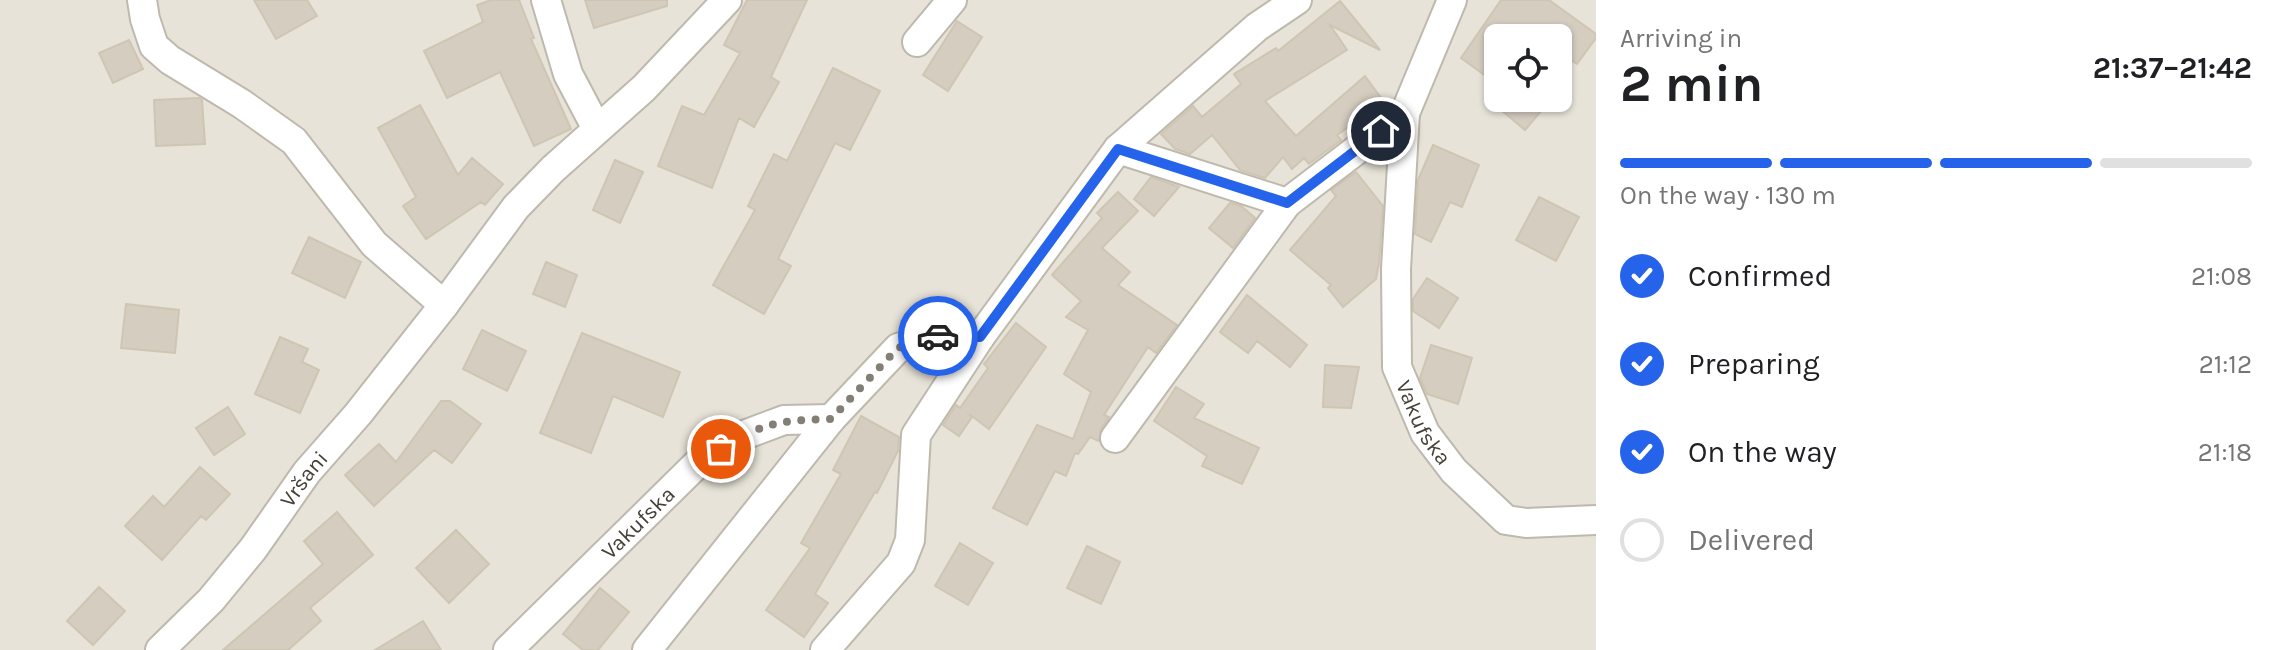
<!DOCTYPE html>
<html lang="en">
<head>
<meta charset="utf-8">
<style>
	body { margin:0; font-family:Karla,sans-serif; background:#f2f2f2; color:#202124; height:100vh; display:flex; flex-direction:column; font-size:30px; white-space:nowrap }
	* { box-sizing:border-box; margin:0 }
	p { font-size:26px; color:#757577 }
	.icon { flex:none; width:44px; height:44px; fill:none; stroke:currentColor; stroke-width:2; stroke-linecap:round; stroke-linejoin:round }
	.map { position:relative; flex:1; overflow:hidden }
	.drawer { display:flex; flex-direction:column; background:#fff; width:680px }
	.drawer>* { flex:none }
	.controls { position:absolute; left:1484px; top:24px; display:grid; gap:16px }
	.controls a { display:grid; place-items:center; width:88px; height:88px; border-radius:12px; background:#fff; box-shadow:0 2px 6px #0004; font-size:40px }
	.pin { position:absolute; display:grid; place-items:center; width:68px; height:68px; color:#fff; margin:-34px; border:4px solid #fff; border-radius:50%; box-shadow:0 2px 8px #0007 }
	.courier { position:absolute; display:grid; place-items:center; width:80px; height:80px; margin:-40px; border:6px solid #2563eb; border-radius:50%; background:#fff; color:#222; box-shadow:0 2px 10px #0007 }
	.head em { font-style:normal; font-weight:700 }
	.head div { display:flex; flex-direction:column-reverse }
	.head { display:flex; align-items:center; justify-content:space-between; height:136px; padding:0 24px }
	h1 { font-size:52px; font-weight:700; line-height:60px }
	.bar { display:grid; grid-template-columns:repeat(4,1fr); gap:12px 8px; align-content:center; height:96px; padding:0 24px }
	.bar i { height:10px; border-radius:6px; background:#e0e0e0 }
	.bar .current { background:#2563eb }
	.bar p { grid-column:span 4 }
	ol { padding:0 24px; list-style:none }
	li { display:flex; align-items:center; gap:24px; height:88px }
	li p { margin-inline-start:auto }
	li .icon { padding:8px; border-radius:50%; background:#2563eb; color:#fff; stroke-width:4 }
	li:last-child { color:#757577 }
	li i { width:44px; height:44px; border:4px solid #e0e0e0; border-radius:50% }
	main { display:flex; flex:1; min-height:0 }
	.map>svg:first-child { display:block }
</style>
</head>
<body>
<main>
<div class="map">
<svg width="1596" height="650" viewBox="0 0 1596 650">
	<rect width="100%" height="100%" fill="#f4f1ea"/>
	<path fill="#e7e3d8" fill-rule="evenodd" d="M0,0H1596V650H0ZM1498,38H1558V98H1498Z"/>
	<path fill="#d5cdc0" stroke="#cfc5b3" stroke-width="2" d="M254,0H307L317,16L276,39Z
		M491,0H519L534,38L531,39L571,129L534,146L500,72L447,98L424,51L483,22L477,5Z
		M585,0H667V6L594,28Z
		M747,0H807L771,77L779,82L754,127L739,118L712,188L658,166L682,106L704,115L740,53L724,45Z
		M1501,0H1549L1596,34V38L1577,64L1558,51V38H1498V58L1486,76L1461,58Z
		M1340,1L1380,50L1330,25L1347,50L1265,101L1296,136L1365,76L1384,102L1337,135L1341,140L1309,164L1304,158L1292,169L1283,157L1265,178L1240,170L1212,135L1190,154L1175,149L1161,134L1193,106L1202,117L1241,84L1234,74L1276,48L1278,51Z
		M957,21L982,37L948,91L923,75Z
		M129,40L143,69L113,83L99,53Z
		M833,68L880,91L850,150L835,143L778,259L791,266L764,314L713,285L755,210L748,206L774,154L787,161Z
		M199,98L202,100L205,144L156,146L154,100Z
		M1487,98H1552L1525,130Z
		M420,105L458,175L472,158L503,184L485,205L481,202L426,239L403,206L416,197L378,128Z
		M1433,145L1479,165L1462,207L1450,202L1431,242L1415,234L1418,180Z
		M615,160L643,172L620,223L593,210Z
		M1356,172L1383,206L1379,263L1376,279L1343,307L1328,288L1331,285L1290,250L1336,196L1331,190Z
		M1151,177L1179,187L1154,216L1134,199Z
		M1118,192L1138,211L1102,248L1130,272L1118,285L1177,325L1156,353L1148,347L1104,415L1109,417L1101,429L1099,441L1090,437L1078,454L1075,453L1066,476L1055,471L1027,525L993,508L1037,425L1073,439L1091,392L1064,374L1088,330L1066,317L1081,301L1052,275L1102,218L1097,213Z
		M1539,197L1579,217L1556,261L1516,240Z
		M1230,203L1241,206L1255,218L1233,248L1209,228Z
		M309,237L361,262L345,298L292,273Z
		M546,262L577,275L565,307L533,294Z
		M1427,278L1458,298L1439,328L1413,311V299Z
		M1247,295L1307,345L1290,367L1257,341L1248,353L1220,332Z
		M126,304L179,310L175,353L121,348Z
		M1016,323L1046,347L989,429L969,414L972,417L959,436L943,425L956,405L960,408L988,368L984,364Z
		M482,330L526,351L507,391L463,369Z
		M582,333L680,372L663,417L613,396L591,453L540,433Z
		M280,337L308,349L302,362L319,370L300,413L255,394Z
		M1431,345L1472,358L1458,404L1427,394L1420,378Z
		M1325,365L1359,367L1351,408L1323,407Z
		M1176,387L1204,404L1194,418L1259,448L1242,484L1202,466L1207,456L1154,421Z
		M441,401H450L481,424L452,463L434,450L374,506L345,475L379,444L396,462Z
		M228,407L245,434L214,455L196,428Z
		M861,416L899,437L898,451L877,493L875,492L815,594L828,603L804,637L766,610L810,548L801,543L841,474L833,470Z
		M200,467L230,494L206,520L201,516L162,560L125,526L153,496L164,507Z
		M337,512L373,555L310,608L321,621L288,650H223L323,564L304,541Z
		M456,530L489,564L449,603L416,568Z
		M960,543L993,563L968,605L935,586Z
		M1087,546L1120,562L1101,604L1067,588Z
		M99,587L125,611L93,645L67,621Z
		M600,588L629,612L598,650H583L563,634Z
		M423,621L441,650H375Z"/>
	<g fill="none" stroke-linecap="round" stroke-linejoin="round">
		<defs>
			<g id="minor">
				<path d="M142,0L145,19L154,46L170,60L242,104L294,141L374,244L444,305"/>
				<path d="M546,0L568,74L597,129"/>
				<path d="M917,42L952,0"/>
				<path id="s1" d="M1405,113L1396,269L1397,367L1425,433L1454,471L1506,520L1526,523L1596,520"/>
				<path d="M1118,149L1287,203L1405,113L1452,0"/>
				<path d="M1115,438L1287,203"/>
				<path id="s2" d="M160,650L211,600L253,549L307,472L358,414L444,305L516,207L553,169L644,88L727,0"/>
				<path id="s3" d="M508,650L698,463L744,435L784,420L831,419"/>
				<path d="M647,650L831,419L898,348L941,335L980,337"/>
				<path d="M825,650L901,563L910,540L916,435L980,337L1118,149L1257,27L1297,0"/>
			</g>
		</defs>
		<use href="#minor" stroke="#bfb9ad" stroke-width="32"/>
		<use href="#minor" stroke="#fff" stroke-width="28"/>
	</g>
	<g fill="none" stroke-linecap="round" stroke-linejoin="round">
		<path stroke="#847f76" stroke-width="8" stroke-dasharray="0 14.4" d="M721,449C763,422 783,420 831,419L898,348L938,336"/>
		<path stroke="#2563eb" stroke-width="10" d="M938,336L980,337L1118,149L1287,203L1381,131"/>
	</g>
	<g text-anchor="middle" stroke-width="6" stroke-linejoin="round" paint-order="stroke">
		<g font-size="22" fill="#474238" stroke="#fff">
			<text dy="8" stroke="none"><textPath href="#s1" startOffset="316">Vakufska</textPath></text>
			<text dy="8" stroke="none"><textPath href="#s2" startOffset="224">Vršani</textPath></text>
			<text dy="8" stroke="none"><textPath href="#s3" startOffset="182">Vakufska</textPath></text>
		</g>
	</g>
</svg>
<div class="controls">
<a><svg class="icon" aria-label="locate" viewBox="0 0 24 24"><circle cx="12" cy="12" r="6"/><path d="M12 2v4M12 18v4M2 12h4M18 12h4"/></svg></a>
</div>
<div class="pin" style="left:721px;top:449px;background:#ea580c"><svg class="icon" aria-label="bag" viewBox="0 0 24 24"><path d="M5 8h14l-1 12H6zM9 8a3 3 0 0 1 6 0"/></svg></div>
<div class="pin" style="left:1381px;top:131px;background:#1f2937"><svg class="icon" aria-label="home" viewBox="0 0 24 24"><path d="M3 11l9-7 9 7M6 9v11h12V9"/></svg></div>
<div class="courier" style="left:938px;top:336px"><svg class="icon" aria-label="car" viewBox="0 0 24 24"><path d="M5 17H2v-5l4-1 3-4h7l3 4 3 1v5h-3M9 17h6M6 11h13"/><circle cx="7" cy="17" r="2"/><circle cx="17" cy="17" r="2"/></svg></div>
</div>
<section class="drawer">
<div class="head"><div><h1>2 min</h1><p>Arriving in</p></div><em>21:37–21:42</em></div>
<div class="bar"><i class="current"></i><i class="current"></i><i class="current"></i><i></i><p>On the way · 130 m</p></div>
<ol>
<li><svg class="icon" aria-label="check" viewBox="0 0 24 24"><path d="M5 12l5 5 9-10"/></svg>Confirmed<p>21:08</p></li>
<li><svg class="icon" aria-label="check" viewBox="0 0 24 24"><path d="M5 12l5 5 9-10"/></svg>Preparing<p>21:12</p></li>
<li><svg class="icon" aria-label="check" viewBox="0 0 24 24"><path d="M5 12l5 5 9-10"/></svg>On the way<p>21:18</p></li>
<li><i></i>Delivered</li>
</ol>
</section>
</main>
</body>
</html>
